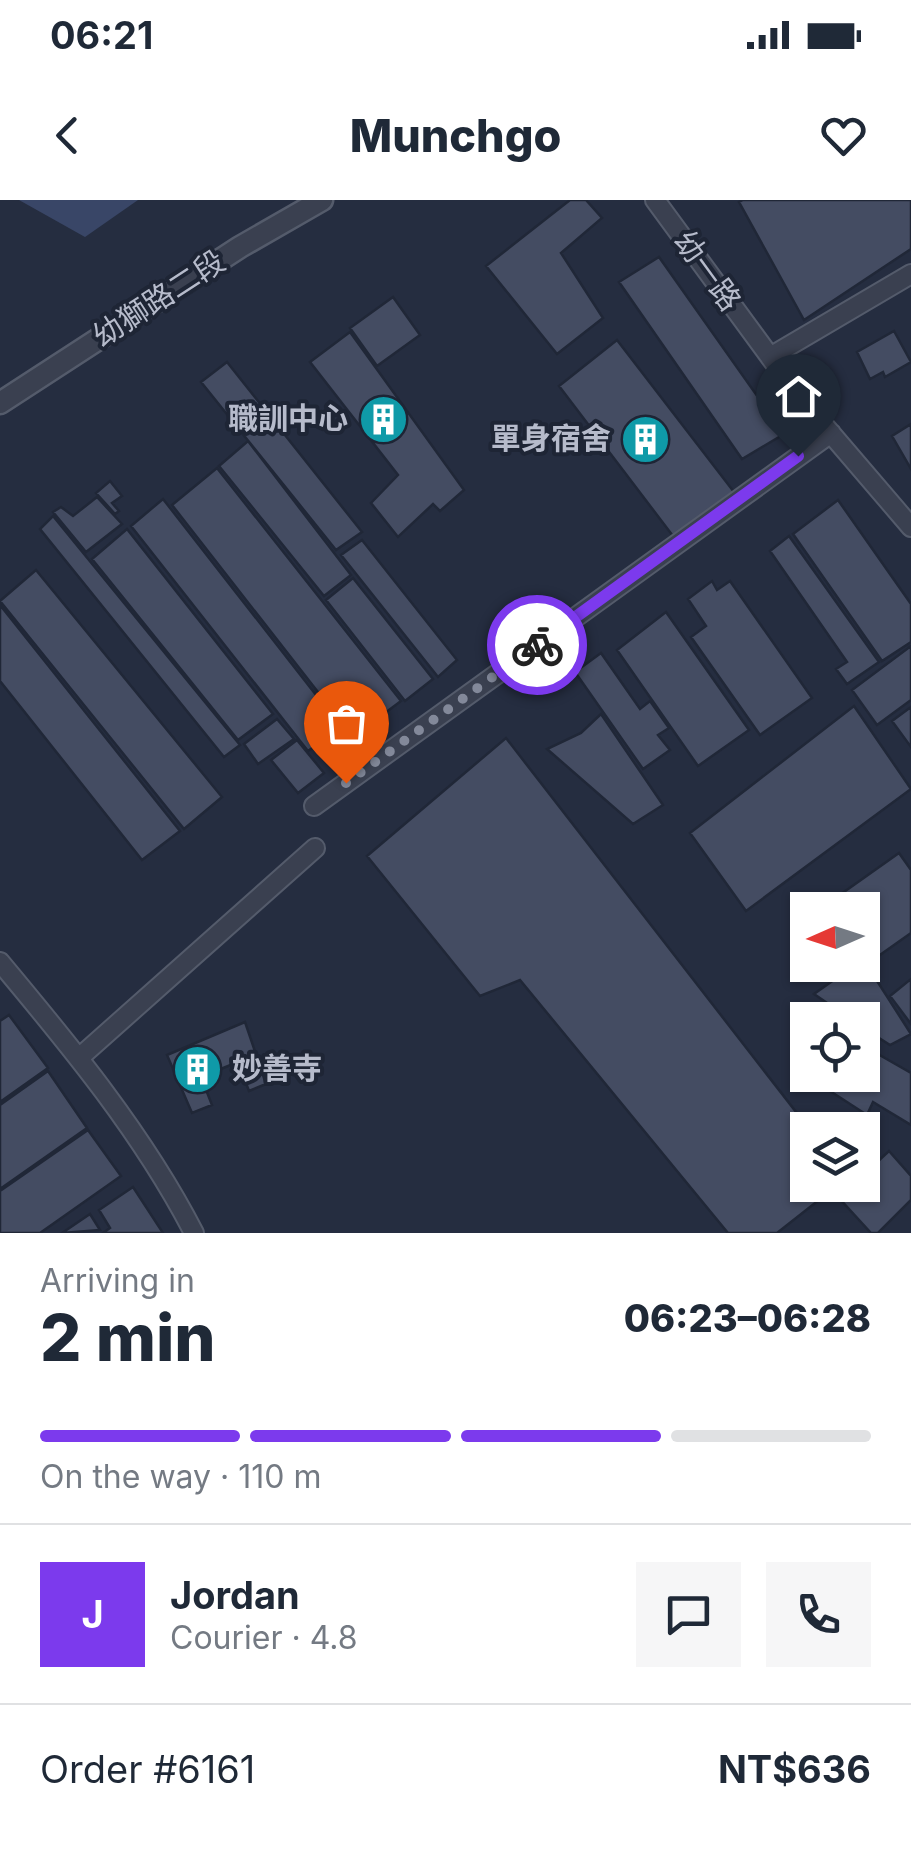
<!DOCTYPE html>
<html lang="en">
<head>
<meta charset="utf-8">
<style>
	body { margin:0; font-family:Inter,"Noto Sans TC",sans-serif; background:#f6f6f7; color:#1f2937; height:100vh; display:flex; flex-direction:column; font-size:38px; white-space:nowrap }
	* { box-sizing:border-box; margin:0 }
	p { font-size:32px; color:#747a83 }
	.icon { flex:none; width:55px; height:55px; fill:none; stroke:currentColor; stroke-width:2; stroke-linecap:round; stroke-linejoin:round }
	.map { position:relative; height:1033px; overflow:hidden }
	.drawer { display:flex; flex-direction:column; background:#fff; flex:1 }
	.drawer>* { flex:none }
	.needle { width:65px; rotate:267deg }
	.fabs { position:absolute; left:790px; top:692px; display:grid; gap:20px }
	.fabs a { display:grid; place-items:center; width:90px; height:90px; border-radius:0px; background:#fff; box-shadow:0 2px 8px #0004; font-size:50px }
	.pin { position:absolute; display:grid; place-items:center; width:85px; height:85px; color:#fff; margin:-102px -42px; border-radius:50% 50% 50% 0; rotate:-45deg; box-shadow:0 0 10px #0007 }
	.pin .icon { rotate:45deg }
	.courier { position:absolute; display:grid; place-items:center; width:100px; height:100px; margin:-50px; border:8px solid #7c3aed; border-radius:50%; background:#fff; color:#222; box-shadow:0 2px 12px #0007 }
	.overview em { font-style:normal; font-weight:800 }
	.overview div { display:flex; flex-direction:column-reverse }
	.overview { display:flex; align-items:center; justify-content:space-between; height:170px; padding:0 40px }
	h1 { font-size:65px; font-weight:800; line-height:75px }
	.bar { display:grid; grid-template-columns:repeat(4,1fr); gap:15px 10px; align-content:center; height:120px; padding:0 40px }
	.bar i { height:12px; border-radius:8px; background:#e0e1e3 }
	.bar .current { background:#7c3aed }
	.bar p { grid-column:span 4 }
	.line { display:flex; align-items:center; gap:25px; padding:0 40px; border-top:2px solid #e0e1e3 }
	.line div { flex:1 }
	.round { display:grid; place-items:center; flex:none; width:105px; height:105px; border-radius:0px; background:#f6f6f7 }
	.status { display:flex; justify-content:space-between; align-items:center; height:70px; padding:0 50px; background:#fff; direction:ltr }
	.status svg { height:28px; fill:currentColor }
	header { display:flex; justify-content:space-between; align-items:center; height:130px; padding:0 40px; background:#fff; font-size:45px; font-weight:800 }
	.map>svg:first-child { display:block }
</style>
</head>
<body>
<div class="status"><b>06:21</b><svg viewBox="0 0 49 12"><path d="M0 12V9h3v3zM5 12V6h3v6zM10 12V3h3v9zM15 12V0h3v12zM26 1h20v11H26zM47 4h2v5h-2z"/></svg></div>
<header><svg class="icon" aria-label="back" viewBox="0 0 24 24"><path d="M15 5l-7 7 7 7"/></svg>Munchgo<svg class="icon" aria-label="heart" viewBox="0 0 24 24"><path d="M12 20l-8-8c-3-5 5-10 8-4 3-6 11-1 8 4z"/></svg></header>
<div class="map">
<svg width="911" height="1033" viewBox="0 0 911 1033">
	<rect width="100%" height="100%" fill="#252d40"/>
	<path fill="#394667" d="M19,0H138L85,37Z"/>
	<path fill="#444c62" stroke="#202737" stroke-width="2.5" d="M570,0H586L602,18L561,53L603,118L557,154L486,66Z
		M743,0H911V49L804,120L739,2Z
		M659,57L784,234L742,259L619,82Z
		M393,97L420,135L377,166L350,128Z
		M894,131L911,162L885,177L883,172L870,179L857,152Z
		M350,132L464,290L440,311L433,304L398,337L371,303L398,275L310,162Z
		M617,140L734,292L676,340L559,186Z
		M227,162L362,332L336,350L201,182Z
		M911,224V269L892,236Z
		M248,241L351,375L324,396L219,266Z
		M217,268L401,501L353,537L172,305Z
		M110,281L122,296L112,303L119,311L115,314L96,293Z
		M97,297L122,324L86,352L53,312L61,307L73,316Z
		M163,299L341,527L308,551L131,326Z
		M838,300L911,404V442L882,461L793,334Z
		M53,316L240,545L224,557L40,329Z
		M127,329L273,514L238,540L92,359Z
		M789,336L879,462L847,484L836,469L847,462L770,351Z
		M362,340L457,460L438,477L341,355Z
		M36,370L222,597L184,629L0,401Z
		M353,378L433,479L405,501L326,400Z
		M712,381L717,390L730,381L812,498L760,535L691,437L706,426L688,399Z
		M0,405L180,631L142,660L0,481Z
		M666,412L749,530L698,566L617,450Z
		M911,446V500L877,525L852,490Z
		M601,453L640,509L650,501L669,528L658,535L670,550L643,569L575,472Z
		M854,506L911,589L746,711L690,633Z
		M911,507V547L892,521Z
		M601,514L663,605L633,624L547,549L581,533Z
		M277,519L294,539L258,564L244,544Z
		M506,538L810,930L808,985H838L777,1033H728L520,780L480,796L367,656Z
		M297,540L324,573L298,593L271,560Z
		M899,653L911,670V733L870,762L862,752V710H832L827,704Z
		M863,759L911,834L890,845L862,827V820H852L814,794L855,765H862Z
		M911,779V824L890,796Z
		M9,815L48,868L0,902V821Z
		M245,822L266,884L249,891L238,862L201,877L212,905L192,913L167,855Z
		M862,845L911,873V925L873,902L867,915L810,878L862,875Z
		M48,871L87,928L0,989V905Z
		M88,930L121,976L40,1033H0V991Z
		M889,951L911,976V1000L878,1033H871L839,998L853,985H862V976Z
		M133,987L163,1033H103L110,1028L99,1010Z
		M90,1014L100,1030L62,1033Z"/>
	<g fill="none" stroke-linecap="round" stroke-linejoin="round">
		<defs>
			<path id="minor" d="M655,0L798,195L911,327
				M770,157L911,74
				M314,606L831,233
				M0,762C71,847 143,934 194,1033
				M80,857L315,648"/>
			<path id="tertiary" d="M0,203L240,47L322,0"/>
		</defs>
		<use href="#minor" stroke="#545b6b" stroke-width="22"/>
		<use href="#tertiary" stroke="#545b6b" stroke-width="25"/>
		<use href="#minor" stroke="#3a4050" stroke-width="18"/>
		<use href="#tertiary" stroke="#3a4050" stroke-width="20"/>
	</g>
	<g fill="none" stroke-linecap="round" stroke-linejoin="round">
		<path stroke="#83899a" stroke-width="10" stroke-dasharray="0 18" d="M346,583L537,445"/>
		<path stroke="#7c3aed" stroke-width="12" d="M537,445L798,256"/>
	</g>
	<defs>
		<symbol id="building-disc" viewBox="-11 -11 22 22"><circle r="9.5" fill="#0f9aa8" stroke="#1e2535"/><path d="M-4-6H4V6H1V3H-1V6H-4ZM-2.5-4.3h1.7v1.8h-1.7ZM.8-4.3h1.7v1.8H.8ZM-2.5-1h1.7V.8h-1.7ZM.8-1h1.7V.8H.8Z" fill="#fff"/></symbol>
	</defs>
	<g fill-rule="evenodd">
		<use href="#building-disc" x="356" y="192" width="55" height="55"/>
		<use href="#building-disc" x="618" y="212" width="55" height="55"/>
		<use href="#building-disc" x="170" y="842" width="55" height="55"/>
	</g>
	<g text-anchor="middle" stroke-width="8" stroke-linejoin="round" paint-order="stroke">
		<g font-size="30" fill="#b6bbcb" stroke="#1e2535">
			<text transform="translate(707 71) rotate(54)" y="10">幼一路</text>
			<text transform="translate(159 99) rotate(-33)" y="10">幼獅路二段</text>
		</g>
		<g font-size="30" font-weight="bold" fill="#b6bbcb" stroke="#1e2535" text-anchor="end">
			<text x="348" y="229">職訓中心</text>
			<text x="611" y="249">單身宿舍</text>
			<text x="232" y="879" text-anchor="start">妙善寺</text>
		</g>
	</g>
</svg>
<div class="fabs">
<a><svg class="needle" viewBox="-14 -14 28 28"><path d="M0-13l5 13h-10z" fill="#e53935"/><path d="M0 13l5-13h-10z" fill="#747a83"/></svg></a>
<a><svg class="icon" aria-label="locate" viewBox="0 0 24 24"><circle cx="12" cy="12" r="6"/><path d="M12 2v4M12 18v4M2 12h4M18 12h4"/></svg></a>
<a><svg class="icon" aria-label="layers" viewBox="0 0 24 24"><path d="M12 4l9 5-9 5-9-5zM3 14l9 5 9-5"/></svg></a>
</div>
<div class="pin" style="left:346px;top:583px;background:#ea580c"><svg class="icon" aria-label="bag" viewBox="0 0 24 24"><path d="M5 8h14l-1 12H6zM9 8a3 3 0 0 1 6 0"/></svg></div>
<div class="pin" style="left:798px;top:256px;background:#1f2937"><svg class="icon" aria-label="home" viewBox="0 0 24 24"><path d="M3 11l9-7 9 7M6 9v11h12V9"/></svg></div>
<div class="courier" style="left:537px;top:445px"><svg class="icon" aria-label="bike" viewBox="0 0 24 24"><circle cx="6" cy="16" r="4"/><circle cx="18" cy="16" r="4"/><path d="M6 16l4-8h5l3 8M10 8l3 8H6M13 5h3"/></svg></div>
</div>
<section class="drawer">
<div class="overview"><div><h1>2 min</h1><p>Arriving in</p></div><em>06:23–06:28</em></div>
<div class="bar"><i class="current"></i><i class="current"></i><i class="current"></i><i></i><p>On the way · 110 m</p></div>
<div class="line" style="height:180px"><b class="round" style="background:#7c3aed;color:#fff">J</b><div><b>Jordan</b><p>Courier · 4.8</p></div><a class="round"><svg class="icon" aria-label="chat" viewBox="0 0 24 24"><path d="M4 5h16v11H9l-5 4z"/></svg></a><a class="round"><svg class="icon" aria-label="phone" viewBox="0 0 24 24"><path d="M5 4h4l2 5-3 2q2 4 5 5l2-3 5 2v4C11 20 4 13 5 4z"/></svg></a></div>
<div class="line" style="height:130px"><div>Order #6161</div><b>NT$636</b></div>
</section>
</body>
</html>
